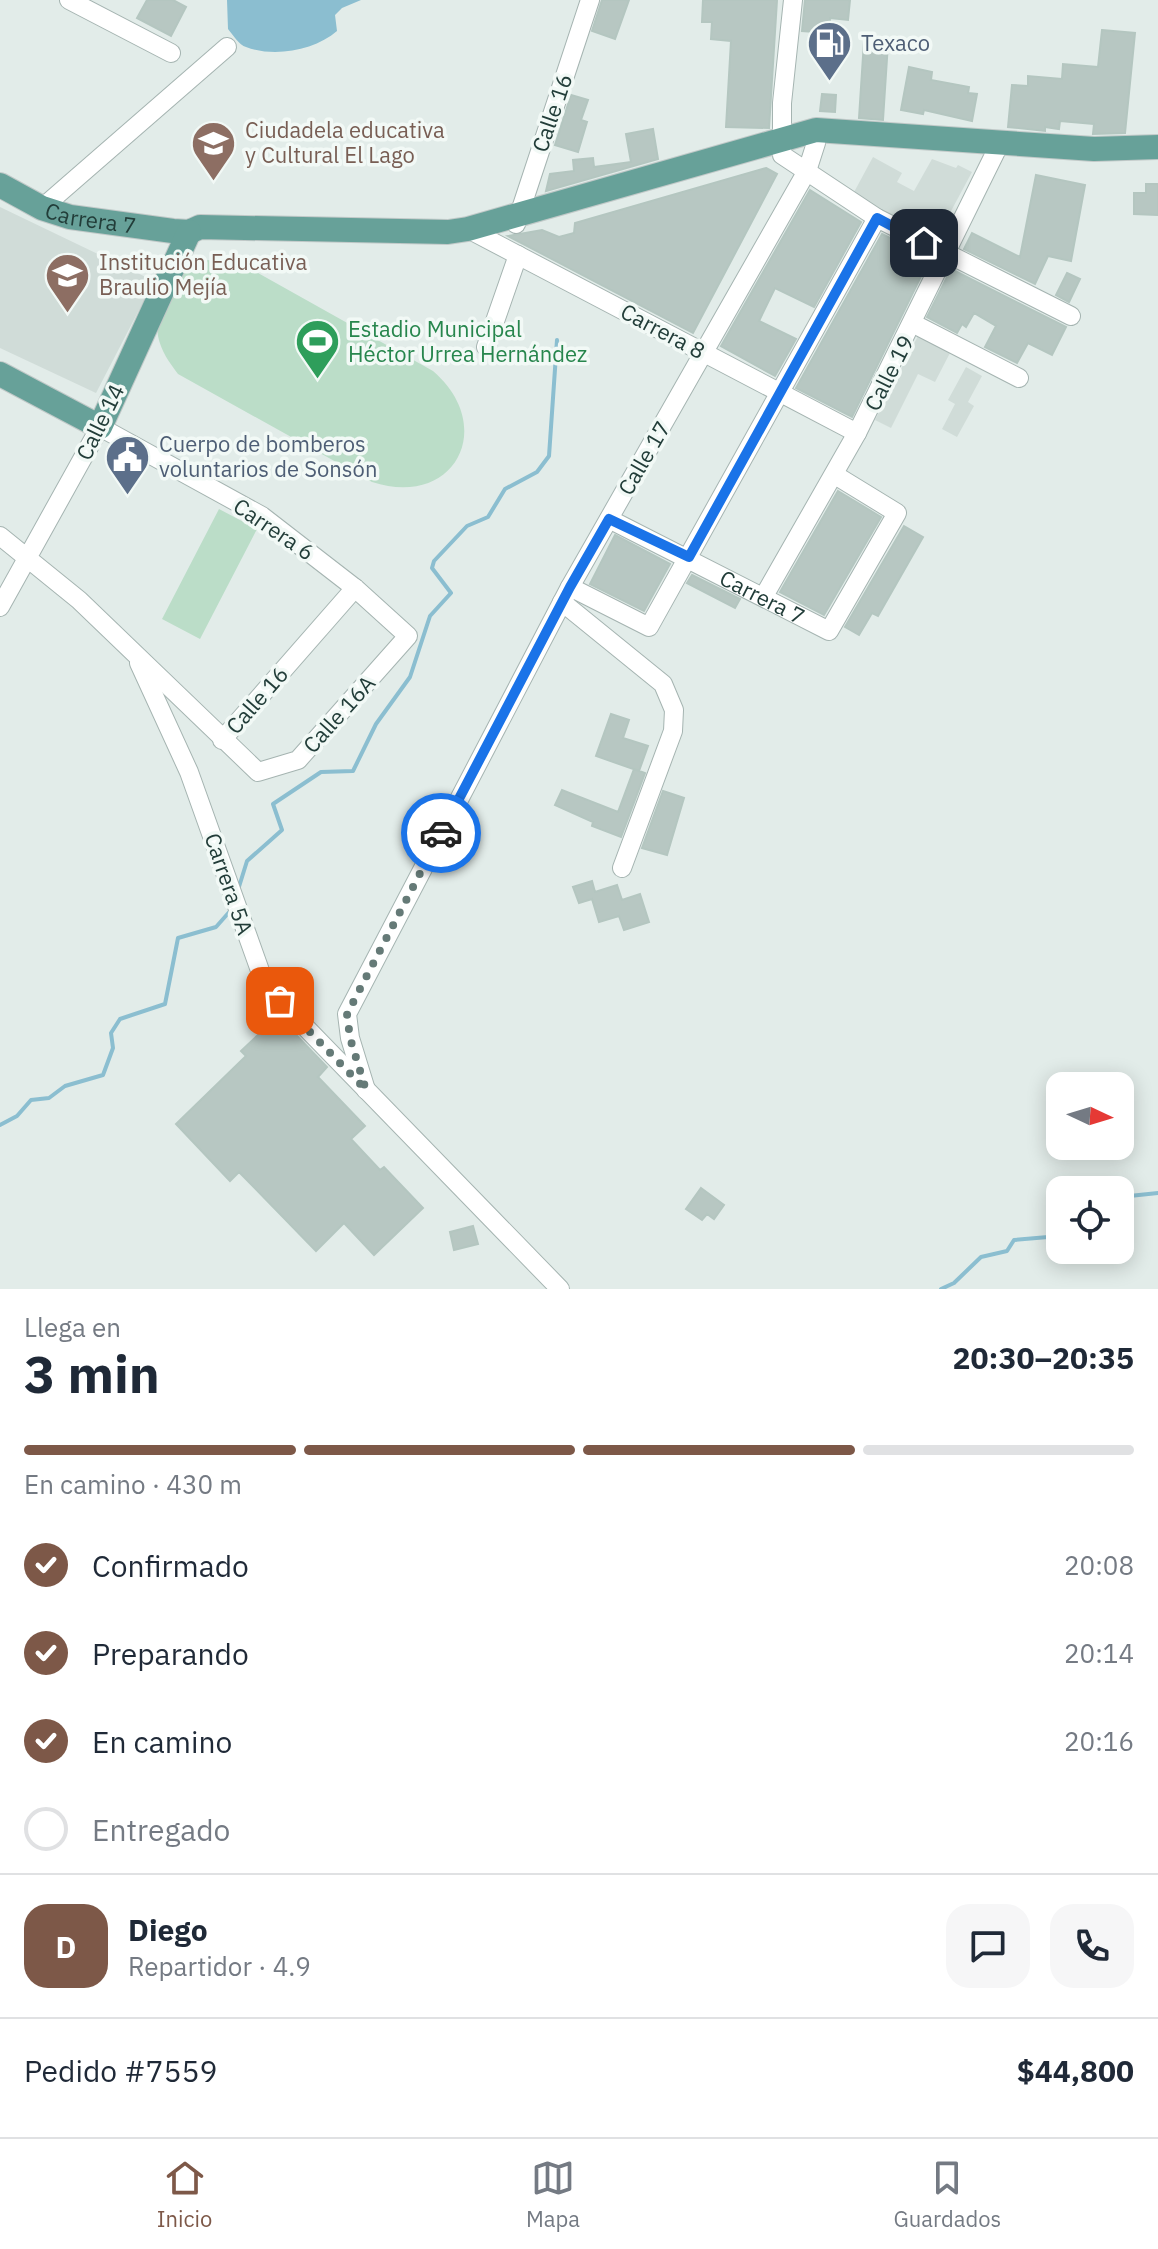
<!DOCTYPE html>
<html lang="es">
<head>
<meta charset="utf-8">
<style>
	body { margin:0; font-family:"IBM Plex Sans",sans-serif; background:#f6f6f7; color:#1f2937; height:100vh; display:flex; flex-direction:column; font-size:30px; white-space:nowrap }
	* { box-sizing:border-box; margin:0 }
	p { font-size:26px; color:#747a83 }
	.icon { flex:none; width:44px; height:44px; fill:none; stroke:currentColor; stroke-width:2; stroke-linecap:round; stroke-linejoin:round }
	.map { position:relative; height:1289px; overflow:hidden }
	.side { display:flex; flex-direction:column; background:#fff; flex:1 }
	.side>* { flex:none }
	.needle { width:52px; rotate:94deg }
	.controls { position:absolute; left:1046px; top:1072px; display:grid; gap:16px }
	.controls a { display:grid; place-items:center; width:88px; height:88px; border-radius:16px; background:#fff; box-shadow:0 4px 20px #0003; font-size:40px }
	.pin { position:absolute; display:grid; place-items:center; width:68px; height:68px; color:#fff; margin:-34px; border-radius:16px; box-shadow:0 4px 12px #0006 }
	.courier { position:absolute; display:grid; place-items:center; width:80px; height:80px; margin:-40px; border:6px solid #1a73e8; border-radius:50%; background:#fff; color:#222; box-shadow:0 2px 10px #0007 }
	.overview em { font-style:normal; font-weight:800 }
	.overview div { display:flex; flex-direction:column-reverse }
	.overview { display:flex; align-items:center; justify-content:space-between; height:136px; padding:0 24px }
	h1 { font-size:52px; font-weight:800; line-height:60px }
	.bar { display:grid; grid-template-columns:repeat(4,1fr); gap:12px 8px; align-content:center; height:96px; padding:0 24px }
	.bar i { height:10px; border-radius:6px; background:#e0e1e3 }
	.bar .current { background:#7d5848 }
	.bar p { grid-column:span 4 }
	.line { display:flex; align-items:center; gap:20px; padding:0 24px; border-top:2px solid #e0e1e3 }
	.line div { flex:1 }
	.round { display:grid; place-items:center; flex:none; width:84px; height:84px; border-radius:24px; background:#f6f6f7 }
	ol { padding:0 24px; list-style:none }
	li { display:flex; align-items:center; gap:24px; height:88px }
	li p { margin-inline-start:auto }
	li .icon { padding:8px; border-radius:50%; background:#7d5848; color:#fff; stroke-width:4 }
	li:last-child { color:#747a83 }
	li i { width:44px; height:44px; border:4px solid #e0e1e3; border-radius:50% }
	.menu { display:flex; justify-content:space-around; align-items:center; height:112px; border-top:2px solid #e0e1e3; background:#fff; font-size:22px; color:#747a83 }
	.menu a { display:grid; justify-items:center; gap:4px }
	.menu .current { color:#7d5848 }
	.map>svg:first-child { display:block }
</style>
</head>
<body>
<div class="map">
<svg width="1158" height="1289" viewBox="0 0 1158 1289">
	<rect width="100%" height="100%" fill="#e2ece9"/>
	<path fill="#d0dcd8" d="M873,157L902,173L897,182L914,191L932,159L956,168L958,165L972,172L936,239L853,194Z
		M0,207L154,281L96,393L0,348Z
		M919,334L951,351L935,382L918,374L891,428L875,420Z
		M966,367L982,376L968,402L974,406L957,437L942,429L955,404L948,400Z"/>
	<path fill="#bbddc8" d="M217,259L240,263L433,371C498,427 454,509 372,482L178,374C169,362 161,351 158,336C154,313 177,272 198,263C204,260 211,260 217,259Z
		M219,509L257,529L200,639L162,619Z"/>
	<path fill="#8bbed0" d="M227,0H361L342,8L335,15L337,31C315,50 275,58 246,47C239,45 233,35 228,29Z"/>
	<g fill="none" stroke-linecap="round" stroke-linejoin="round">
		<path stroke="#8bbed0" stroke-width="4" d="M238,890L247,861L282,830L273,804L321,772L353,771L376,724L410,677L430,616L451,593L432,568L434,561L467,526L488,517L505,489L537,472L549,456L557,340
			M0,1125L17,1116L31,1100L49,1098L65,1086L103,1075L113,1048L111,1033L120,1019L165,1004L178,938L216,927L231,910
			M1120,1197L1158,1193
			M941,1289L954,1283L981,1257L1007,1251L1014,1240L1060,1236"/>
	</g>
	<path fill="#b7c7c2" stroke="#b4c6c0" stroke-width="2" d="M147,0H173L186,7L171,36L137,18Z
		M602,0H629L615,39L592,31Z
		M703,0H777L769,128L726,127L731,41L711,39L712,22H702Z
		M805,0H850L848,20L830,18L829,33L802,31Z
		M1102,30L1135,33L1125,133L1093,134L1094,124L1060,121L1059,129L1045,127V131L1008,127L1012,85L1028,86V76L1062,79L1063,64L1098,67Z
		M864,41L888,43L883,120L859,118Z
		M909,67L932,72L931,80L969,87L968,93L977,94L972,121L924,110L923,114L901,110Z
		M822,94L836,95L835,112L820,111Z
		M571,95L588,100L581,120L587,122L578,152L555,145Z
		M653,129L658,159L546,191L550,174L574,171L573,160L593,158L594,167L631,162L626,134Z
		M766,168L777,174L693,333L508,236L542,230L559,237L574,233L575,223Z
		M1036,175L1085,185L1071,261L1048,256L1035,284L964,249L972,233L1020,257Z
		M1146,184H1158V215L1134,214V193H1146Z
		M810,190L861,222L814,307L775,288L759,321L796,339L775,376L721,346Z
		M882,234L930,258L852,417L796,388Z
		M951,269L1066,327L1052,355L1028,343L1017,363L985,347L996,326L974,313L966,327L962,324L957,333L927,317Z
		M1067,273L1080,279L1069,302L1056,295Z
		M838,491L881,517L824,615L780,592Z
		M904,526L923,537L878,616L872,613L859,635L845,627Z
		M615,535L670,564L644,611L590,584Z
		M692,575L740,599L735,608L687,583Z
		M611,714L629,720L623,738L648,746L639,771L596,756Z
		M634,769L645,773L621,837L592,826L593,822L555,805L562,790L618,812Z
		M663,791L684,798L667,855L642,848Z
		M592,881L595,892L617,885L622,900L640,894L649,922L624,930L619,916L599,922L592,899L579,903L573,887Z
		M278,1016L327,1067L318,1077L365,1126L351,1139L380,1170L384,1167L423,1208L374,1255L344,1223L316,1251L239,1172L230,1181L176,1124L246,1056L241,1051Z
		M701,1188L724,1205L714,1219L707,1214L702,1220L686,1209Z
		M473,1226L478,1244L454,1250L450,1232Z"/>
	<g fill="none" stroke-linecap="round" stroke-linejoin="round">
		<defs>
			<g id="minor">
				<path d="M69,0L171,53"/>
				<path d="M793,0L782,103V155L877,218L1071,316"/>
				<path d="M42,208L227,47"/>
				<path d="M516,224L590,0"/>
				<path d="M468,229L857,433"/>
				<path d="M914,324L1019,378"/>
				<path d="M486,347L518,255"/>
				<path id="s1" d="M609,519L829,631L897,513L835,475"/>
				<path d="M0,536L79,600L258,772L298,760L408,636L355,588L262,516L100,427L0,607"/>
				<path d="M570,587L649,627L877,218"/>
				<path d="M764,596L857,433L1000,143"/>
				<path d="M562,602L663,684L674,710L673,731L622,868"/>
				<path d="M139,663L189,772L263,979L280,1001L560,1289"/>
				<path d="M222,740L355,588"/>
				<path d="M366,1090L350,1038L347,1014L570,587L807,171L816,143V130"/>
			</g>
			<g id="major">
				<path id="s2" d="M0,185L42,208L70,217L173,231L189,232L200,227L448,232L468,229L816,130L1094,149L1158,147"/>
				<path d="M0,374L100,427L189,232"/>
			</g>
		</defs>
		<use href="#minor" stroke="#a5b4b1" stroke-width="20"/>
		<use href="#major" stroke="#c1c9c8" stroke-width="26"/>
		<use href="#minor" stroke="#fff" stroke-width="18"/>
		<use href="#major" stroke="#67a199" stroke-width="24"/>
	</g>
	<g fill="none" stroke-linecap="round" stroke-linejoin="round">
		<path stroke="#657a77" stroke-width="8" stroke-dasharray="0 14.4" d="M280,1001L366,1090L350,1038L347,1014L441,833"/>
		<path stroke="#1a73e8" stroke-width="10" d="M441,833L570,587L609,519L689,557L877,218L924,243"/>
	</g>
	<defs>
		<symbol id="fuel-pin" viewBox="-11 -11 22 30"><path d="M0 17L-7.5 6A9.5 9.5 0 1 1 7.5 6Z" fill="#5c6f8a" stroke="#f2f9f6"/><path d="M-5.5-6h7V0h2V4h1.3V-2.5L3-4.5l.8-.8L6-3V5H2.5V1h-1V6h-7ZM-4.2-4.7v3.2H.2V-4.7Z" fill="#fff"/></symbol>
		<symbol id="school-pin" viewBox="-11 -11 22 30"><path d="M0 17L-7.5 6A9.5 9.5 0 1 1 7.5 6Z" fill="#8d6e63" stroke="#f2f9f6"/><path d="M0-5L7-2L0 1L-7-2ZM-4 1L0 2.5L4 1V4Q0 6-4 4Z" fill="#fff"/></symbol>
		<symbol id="stadium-pin" viewBox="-11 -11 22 30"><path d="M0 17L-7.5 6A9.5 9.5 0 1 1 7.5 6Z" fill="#2e9e5b" stroke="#f2f9f6"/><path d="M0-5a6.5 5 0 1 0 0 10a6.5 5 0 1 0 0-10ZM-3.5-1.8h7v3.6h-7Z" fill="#fff"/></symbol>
		<symbol id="civic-pin" viewBox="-11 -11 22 30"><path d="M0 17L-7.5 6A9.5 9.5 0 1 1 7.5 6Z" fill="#5c6f8a" stroke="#f2f9f6"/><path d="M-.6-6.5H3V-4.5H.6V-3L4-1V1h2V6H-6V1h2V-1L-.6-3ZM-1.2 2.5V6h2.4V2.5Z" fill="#fff"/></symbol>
	</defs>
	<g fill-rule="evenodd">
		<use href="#fuel-pin" x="804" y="18" width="51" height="69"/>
		<use href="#school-pin" x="188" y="118" width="51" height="69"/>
		<use href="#school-pin" x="42" y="250" width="51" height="69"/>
		<use href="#stadium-pin" x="292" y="316" width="51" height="69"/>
		<use href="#civic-pin" x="102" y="432" width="51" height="69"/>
	</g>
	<g text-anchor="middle" stroke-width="7" stroke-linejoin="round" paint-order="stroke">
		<g font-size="22" fill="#4e5e75" stroke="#f2f9f6" text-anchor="start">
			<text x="861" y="51">Texaco</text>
			<text x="159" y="452">Cuerpo de bomberos<tspan x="159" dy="25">voluntarios de Sonsón</tspan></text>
		</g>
		<g font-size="22" fill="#223d39" stroke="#f2f9f6">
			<text transform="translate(552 113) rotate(-71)" y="8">Calle 16</text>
			<text dy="8" stroke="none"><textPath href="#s2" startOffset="98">Carrera 7</textPath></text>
			<text transform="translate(663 331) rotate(28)" y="8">Carrera 8</text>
			<text transform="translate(889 373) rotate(-63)" y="8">Calle 19</text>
			<text transform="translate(100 422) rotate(-64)" y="8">Calle 14</text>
			<text transform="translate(644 458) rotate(-60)" y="8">Calle 17</text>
			<text transform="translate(274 529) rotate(34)" y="8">Carrera 6</text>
			<text dy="8" stroke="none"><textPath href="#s1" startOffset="172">Carrera 7</textPath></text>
			<text transform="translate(257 700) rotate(-49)" y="8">Calle 16</text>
			<text transform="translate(339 714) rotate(-48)" y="8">Calle 16A</text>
			<text transform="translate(229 884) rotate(71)" y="8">Carrera 5A</text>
		</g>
		<g font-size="22" fill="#785e54" stroke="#f2f9f6" text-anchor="start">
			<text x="245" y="138">Ciudadela educativa<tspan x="245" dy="25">y Cultural El Lago</tspan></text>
			<text x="99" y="270">Institución Educativa<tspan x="99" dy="25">Braulio Mejía</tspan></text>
		</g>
		<g font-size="22" fill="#27864d" stroke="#f2f9f6" text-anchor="start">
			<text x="348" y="337">Estadio Municipal<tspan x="348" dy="25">Héctor Urrea Hernández</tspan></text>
		</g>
	</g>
</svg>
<div class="controls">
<a><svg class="needle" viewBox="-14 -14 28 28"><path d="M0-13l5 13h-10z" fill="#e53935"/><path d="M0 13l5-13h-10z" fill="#747a83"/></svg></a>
<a><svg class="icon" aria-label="locate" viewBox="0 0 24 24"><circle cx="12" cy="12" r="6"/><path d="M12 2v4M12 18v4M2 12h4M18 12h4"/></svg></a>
</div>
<div class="pin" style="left:280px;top:1001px;background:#ea580c"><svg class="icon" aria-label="bag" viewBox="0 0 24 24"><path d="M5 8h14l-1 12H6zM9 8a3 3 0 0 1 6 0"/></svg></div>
<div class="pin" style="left:924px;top:243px;background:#1f2937"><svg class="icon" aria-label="home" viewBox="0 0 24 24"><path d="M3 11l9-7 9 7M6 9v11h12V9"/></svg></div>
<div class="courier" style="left:441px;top:833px"><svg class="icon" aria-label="car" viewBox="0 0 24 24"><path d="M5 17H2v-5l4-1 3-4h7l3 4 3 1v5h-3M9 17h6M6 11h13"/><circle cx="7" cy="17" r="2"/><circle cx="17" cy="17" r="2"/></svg></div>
</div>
<section class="side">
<div class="overview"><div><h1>3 min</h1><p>Llega en</p></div><em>20:30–20:35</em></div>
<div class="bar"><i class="current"></i><i class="current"></i><i class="current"></i><i></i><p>En camino · 430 m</p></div>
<ol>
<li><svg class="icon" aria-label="check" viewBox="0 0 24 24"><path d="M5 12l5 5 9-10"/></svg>Confirmado<p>20:08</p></li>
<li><svg class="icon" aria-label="check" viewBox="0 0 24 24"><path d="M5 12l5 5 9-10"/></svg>Preparando<p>20:14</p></li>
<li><svg class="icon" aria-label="check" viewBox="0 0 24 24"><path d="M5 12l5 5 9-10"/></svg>En camino<p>20:16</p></li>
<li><i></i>Entregado</li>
</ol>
<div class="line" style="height:144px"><b class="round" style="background:#7d5848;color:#fff">D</b><div><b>Diego</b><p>Repartidor · 4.9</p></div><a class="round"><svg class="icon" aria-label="chat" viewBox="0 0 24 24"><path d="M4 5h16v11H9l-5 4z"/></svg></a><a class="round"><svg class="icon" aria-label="phone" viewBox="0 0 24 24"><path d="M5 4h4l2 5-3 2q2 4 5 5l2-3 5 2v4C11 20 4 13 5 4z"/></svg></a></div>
<div class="line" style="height:104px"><div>Pedido #7559</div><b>$44,800</b></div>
</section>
<nav class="menu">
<a class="current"><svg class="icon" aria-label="home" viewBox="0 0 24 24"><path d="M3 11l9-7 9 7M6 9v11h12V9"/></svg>Inicio</a>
<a><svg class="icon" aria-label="map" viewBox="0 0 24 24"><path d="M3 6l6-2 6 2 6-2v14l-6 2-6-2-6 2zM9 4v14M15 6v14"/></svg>Mapa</a>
<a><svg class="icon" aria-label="saved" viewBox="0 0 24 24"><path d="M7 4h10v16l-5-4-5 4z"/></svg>Guardados</a>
</nav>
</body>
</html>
